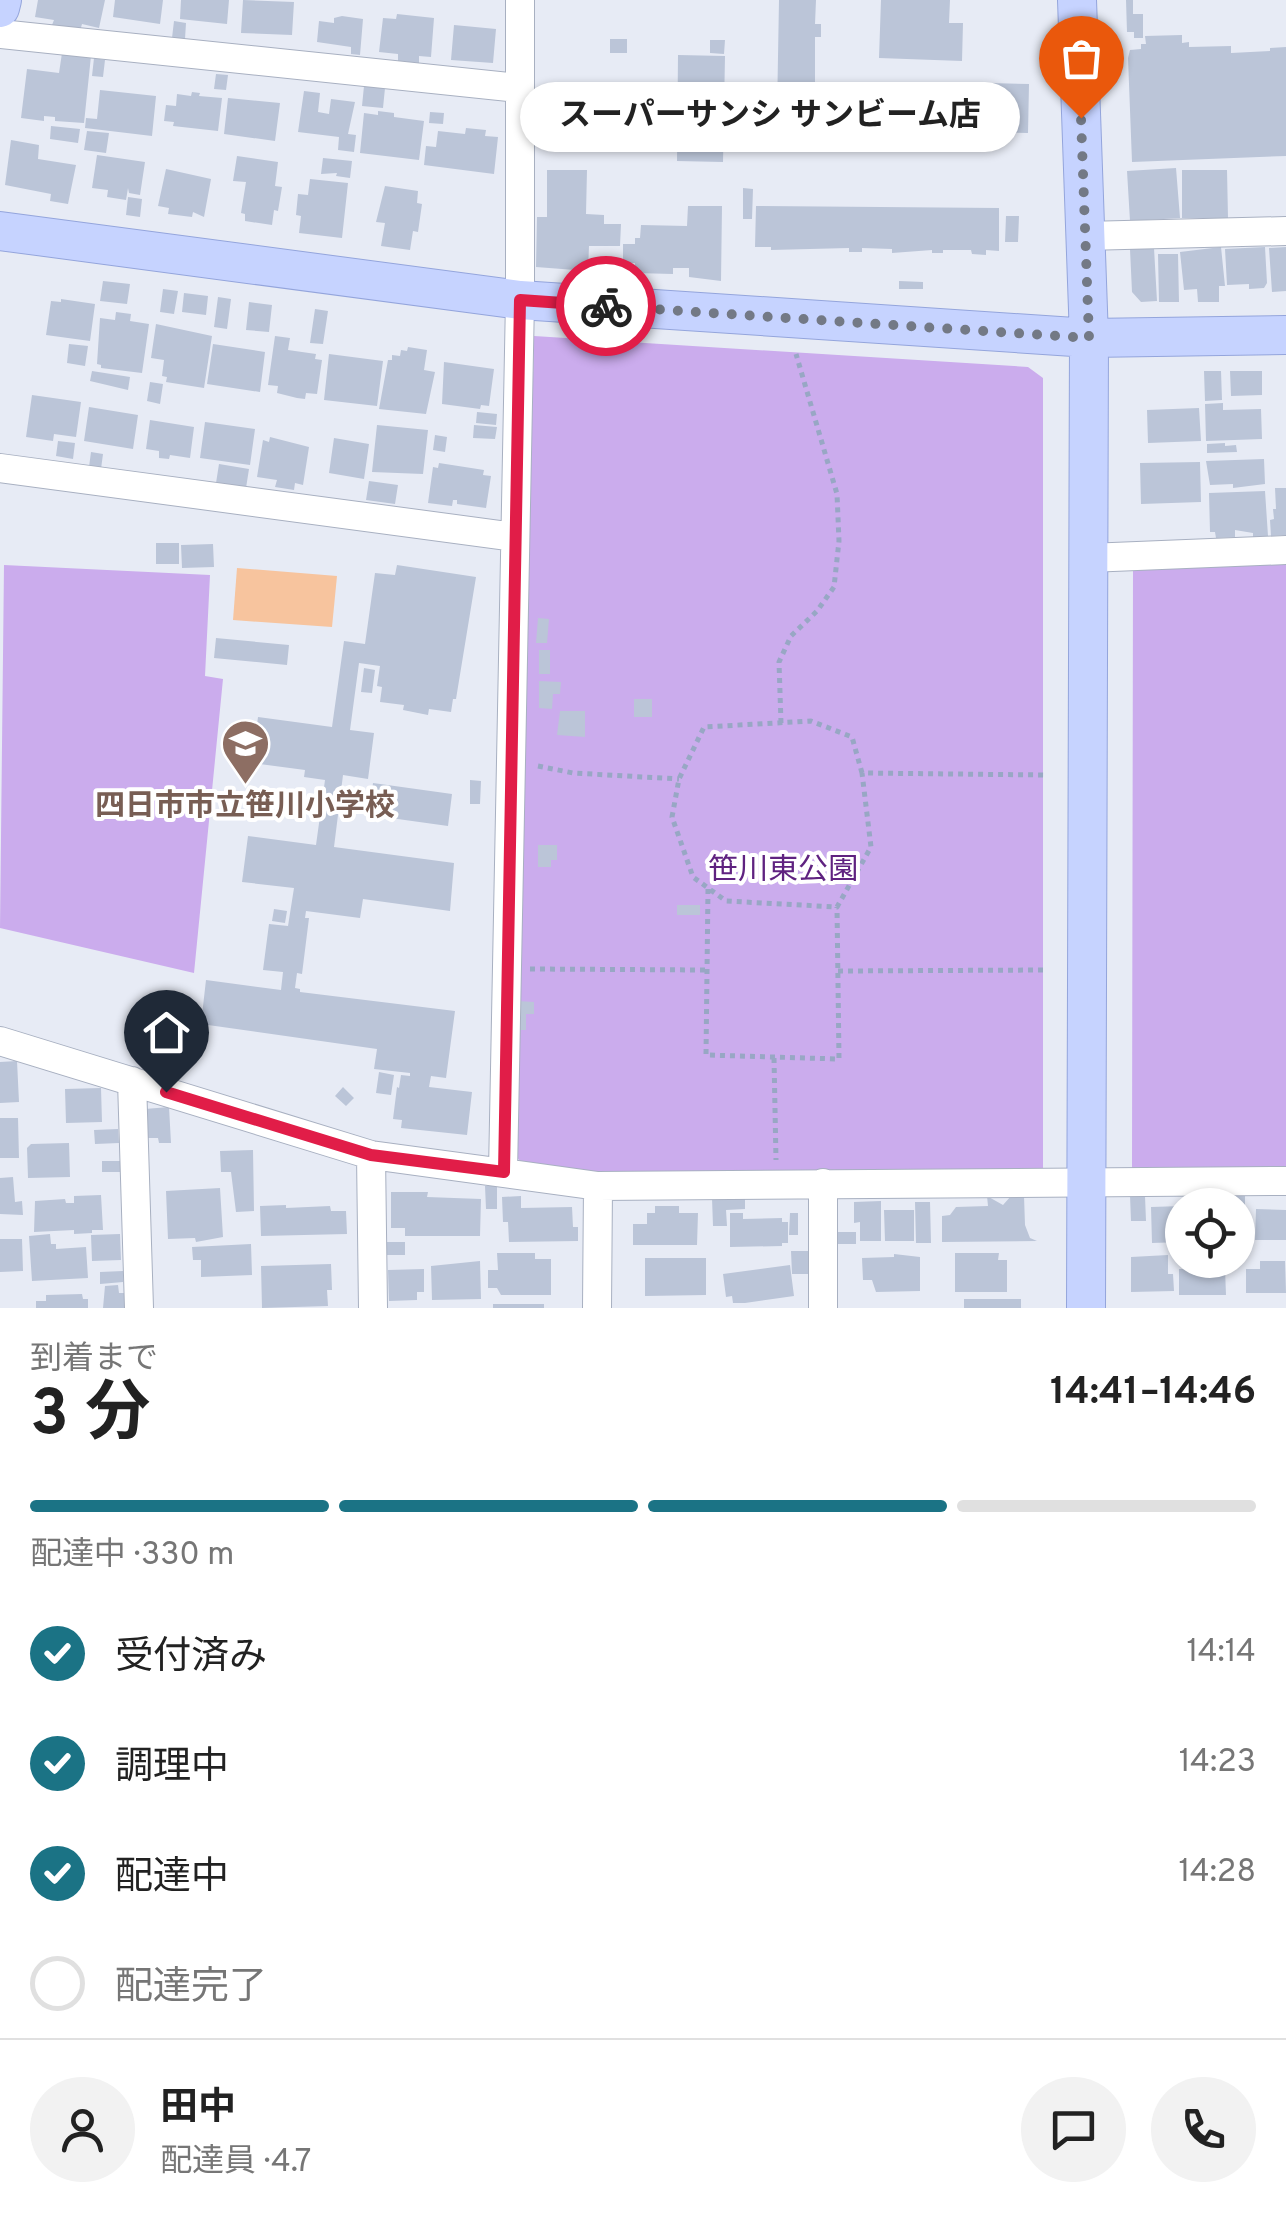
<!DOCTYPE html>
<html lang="ja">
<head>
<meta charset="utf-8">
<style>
	body { margin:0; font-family:Overpass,"Noto Sans JP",sans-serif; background:#f2f2f2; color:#222; height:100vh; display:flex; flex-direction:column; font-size:38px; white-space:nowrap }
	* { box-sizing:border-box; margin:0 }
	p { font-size:32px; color:#767676 }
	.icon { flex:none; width:55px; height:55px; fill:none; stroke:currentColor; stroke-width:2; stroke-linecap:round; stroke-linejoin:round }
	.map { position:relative; height:1308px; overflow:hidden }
	.side { display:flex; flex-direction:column; background:#fff; flex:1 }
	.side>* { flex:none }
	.controls { position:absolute; left:1165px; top:1188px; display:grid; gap:20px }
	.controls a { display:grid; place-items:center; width:90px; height:90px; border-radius:50%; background:#fff; box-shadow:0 2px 8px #0004; font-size:50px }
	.pin { position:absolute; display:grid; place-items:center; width:85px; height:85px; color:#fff; margin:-102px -42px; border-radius:50% 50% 50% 0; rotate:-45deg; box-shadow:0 0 10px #0007 }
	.pin .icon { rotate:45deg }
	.courier { position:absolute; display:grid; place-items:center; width:100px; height:100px; margin:-50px; border:8px solid #e11d48; border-radius:50%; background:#fff; color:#222; box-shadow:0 2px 12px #0007 }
	.bubble { position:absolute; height:70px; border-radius:35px; background:#fff; box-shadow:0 2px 8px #0004; font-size:32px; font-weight:700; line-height:70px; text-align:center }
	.headline em { font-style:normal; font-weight:700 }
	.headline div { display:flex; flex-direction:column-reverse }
	.headline { display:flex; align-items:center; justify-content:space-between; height:170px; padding:0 30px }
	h1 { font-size:65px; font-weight:700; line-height:75px }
	.bar { display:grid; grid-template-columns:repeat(4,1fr); gap:15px 10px; align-content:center; height:120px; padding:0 30px }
	.bar i { height:12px; border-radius:8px; background:#e0e0e0 }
	.bar .on { background:#1b7385 }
	.bar p { grid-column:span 4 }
	.line { display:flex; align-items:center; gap:25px; padding:0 30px; border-top:2px solid #e0e0e0 }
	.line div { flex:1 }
	.round { display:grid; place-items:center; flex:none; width:105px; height:105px; border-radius:52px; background:#f2f2f2 }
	ol { padding:0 30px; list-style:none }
	li { display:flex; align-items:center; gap:30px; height:110px }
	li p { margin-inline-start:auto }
	li .icon { padding:10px; border-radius:50%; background:#1b7385; color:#fff; stroke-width:4 }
	li:last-child { color:#767676 }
	li i { width:55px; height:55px; border:5px solid #e0e0e0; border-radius:50% }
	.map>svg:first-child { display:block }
</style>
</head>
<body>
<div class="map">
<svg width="1286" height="1308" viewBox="0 0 1286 1308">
	<rect width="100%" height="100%" fill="#e7ebf5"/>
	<path fill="#cbaced" d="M534,336L1028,367L1043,378V1171L599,1172L520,1161L515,1155Z
		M1286,563V1169H1132L1133,569Z
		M4,565L210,575L205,676L223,679L194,973L0,928Z"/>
	<path fill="#f7c49e" d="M237,568L337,576L332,627L233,620Z"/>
	<path fill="#bbc5d8" d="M38,0H105L99,28L82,24L80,31L52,25L54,20L35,17Z
		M115,0H163L160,24L113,17Z
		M181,0H229L227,24L180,19Z
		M243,0L294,2L292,35L241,33Z
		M779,0H816L815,24H821V37H815V83H820V94H815L814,126H780V113H777Z
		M881,0H950L949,23H963L962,61L879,58Z
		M1126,0H1133V14H1143V38H1134V32H1127Z
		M397,14L434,18L431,57L419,56V63L398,61V54L379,52L383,18L396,19Z
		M342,16L363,19L360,55L351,54V47L317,42L319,21L334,23V18Z
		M174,21L186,23L185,39L172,38Z
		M454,25L496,29L493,63L451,60Z
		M1182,35V43L1189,42V47L1231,46V53L1270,51V48L1286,47V156L1132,162L1128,58L1130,50L1141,49V44H1146L1145,36Z
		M610,39H627V53H610Z
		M710,40H725L724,54L710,53Z
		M62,53L91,56L84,123L55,121V117L44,116V121L21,118L27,69L59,73Z
		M678,55L725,56L723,162L677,161Z
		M94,58L105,60L103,77L92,76Z
		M216,74L228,75L226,90L214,89Z
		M949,82L1029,84L1028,133L945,131L946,127L921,126V85L949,86Z
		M364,86L385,88L383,108L362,106Z
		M100,90L156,96L152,136L85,128L86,118L97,119Z
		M304,91L320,93L318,112L329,114L331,99L355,102L348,134L356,135L354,152L338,150L339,137L298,132Z
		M575,91V100H669V146H616V150L598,151V146H545V100H550V92Z
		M192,92L200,93L199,96L222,98L218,131L173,126L174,122L164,121L166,105L176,106L177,94L191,96Z
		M228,98L280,103L275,141L224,134Z
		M378,111L394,113V117L424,121L419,160L360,153L364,113L378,115Z
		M430,112L444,113L443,124L429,123Z
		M51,126L80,129L78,143L50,139Z
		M466,128L486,130L485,136L498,137L494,174L424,165L426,146L436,147L438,131L465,134Z
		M87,131L109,133L106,153L84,150Z
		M11,140L39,145L38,159L76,165L68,204L50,201L51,194L5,185Z
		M97,155L145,162L140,195L129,193L128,188L126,200L107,197L108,190L92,188Z
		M237,156L278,162L275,186L282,187L278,211L274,210L272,225L245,221V214L241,213L246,182L233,181Z
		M323,158L352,161L350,178L336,176L337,173L321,174Z
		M1176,168L1180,218L1130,221L1127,171Z
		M166,169L211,179L204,217L193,212L192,217L168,214L169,208L158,206Z
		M547,170H587L586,214L604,215V224H621L620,246H589L588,271L536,267L537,217H547Z
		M1182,170H1227L1228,218H1182Z
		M310,179L348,183L342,238L299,233L301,216L296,215L298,194L308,195Z
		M385,186L418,191L417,203L422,204L418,232L413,231L410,250L381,246L385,223L376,222Z
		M743,188L753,189L752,219H743Z
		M128,197L142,199L140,217L126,215Z
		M688,206H722L721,281L689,277V268H673V274L635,273V263H623V244H635V238H640L641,225L687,226Z
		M756,206L999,208V251L986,250V255L972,254L971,250H943V253H932V250L892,253V249L862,248V252H849V248L771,250V247H755Z
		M1006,216H1019L1018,242H1005Z
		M1221,247L1225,286H1219V302H1198L1197,289L1184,290L1180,252Z
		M1265,247L1267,283L1264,288L1249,289V284L1227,285L1225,249Z
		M1286,247V291L1272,292L1269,248Z
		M1154,248L1157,301L1141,302L1132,292L1130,249Z
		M1158,254H1178L1179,302H1159Z
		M103,281L130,284L127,304L100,301Z
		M899,281L923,282V289H899Z
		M163,289L178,291L174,314L160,312Z
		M184,293L208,296L206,315L182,312Z
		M218,297L231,299L227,329L214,327Z
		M61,299L95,304L90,341L46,335L51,301L61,302Z
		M249,302L272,305L269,332L246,330Z
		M315,309L328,311L323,344L310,343Z
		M116,312L131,314L130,321L149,324L142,373L101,368V365L97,364L100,318L115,320Z
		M156,324L212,336L204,388L166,382L167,377L162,376L164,360L151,358Z
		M275,336L290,338L288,350L316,354L315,359L322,360L317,394L306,393L305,399L297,398L277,393L278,386L268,385Z
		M69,344L88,346L85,366L67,363Z
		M213,344L265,352L260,392L207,384Z
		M408,347L427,350L424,370L435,372L426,414L379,409L388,360H392V355L400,356L401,350L407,351Z
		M329,354L383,361L377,406L324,400Z
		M444,362L494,369L489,406L481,405L480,409L442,404Z
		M92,371L130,377L128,390L90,381Z
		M1204,371H1221L1222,400L1205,401Z
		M1230,371H1262V395L1231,396Z
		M150,382L163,384L160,404L147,401Z
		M32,395L81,402L76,437L54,434L53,441L26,437Z
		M1223,403V410L1261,409L1262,439L1206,441L1205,404Z
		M89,407L138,415L133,449L84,441Z
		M1199,408L1201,441L1148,443L1147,410Z
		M477,412L497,414L496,425L476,423Z
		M150,420L194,427L190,458L170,455L169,459L159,458V451L146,449Z
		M205,422L255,429L250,465L200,458Z
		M377,425L428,430L423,474L372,472Z
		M474,425L497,427L495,439L473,438Z
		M435,435L447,437L445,452L433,450Z
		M270,437L309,447L303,485L295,483L294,490L275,487L277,480L257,477L263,440L269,442Z
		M334,438L369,444L364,479L329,473Z
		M58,441L75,443L73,459L56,456Z
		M1225,443V446L1236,445L1237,452L1207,453V444Z
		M91,452L103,454L101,469L89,467Z
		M1264,459L1265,484L1233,488V484L1210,485L1206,461Z
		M1200,462L1201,502L1141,504L1140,463Z
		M439,463L484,470L483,475L491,476L486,508L457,504V500H453L452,506L428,503L433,467L438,468Z
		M219,464L249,469L246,488L216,483Z
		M369,481L398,485L395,504L366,500Z
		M1275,488H1286V535L1271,536L1270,520L1274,519L1273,509H1276Z
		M1265,491L1268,536L1253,537V533L1235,530V537L1216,538L1215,532H1210L1209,493Z
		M156,543H179V564H156Z
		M213,544L214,567L182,568L181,545Z
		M397,565L476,577L456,699H453L451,712L429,709L428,715L403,710L404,705L380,702L382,687L377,686L380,666L359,663L350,730L374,733L368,779L343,775L334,847L454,863L450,911L363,899L360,918L306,911L305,918H309L302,974L297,973L295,988L300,989V992L455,1011L446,1078L431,1076L429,1087L472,1092L467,1135L401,1128L402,1120L393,1119L397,1087L399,1088L401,1075L410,1076V1073L374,1069L377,1049L201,1024L206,980L281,990L283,972L263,970L269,924L288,926L294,888L242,882L248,836L316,845L325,780L304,777L305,770L252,763L258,717L332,727L344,641L365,644L375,573L395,575Z
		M538,618L549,619L547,643H536Z
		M216,638L289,645L287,665L214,658Z
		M539,650H550V674H539Z
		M364,668L375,670L372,693L361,692Z
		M539,681L561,682L560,694H553L552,709L539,708Z
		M634,699H652V717H634Z
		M560,711H585V737L557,735Z
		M470,780L481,781L480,804H470Z
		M373,783L452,794L448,826L369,815Z
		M538,845H557V860H551V867H538Z
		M677,905H700V915H677Z
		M274,909L287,911L285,923L272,921Z
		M518,1001L534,1002V1014H526V1030H518Z
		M17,1061L19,1102L0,1103V1062Z
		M379,1072L394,1075L391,1095L376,1093Z
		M343,1087L354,1098L346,1106L335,1096Z
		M101,1088L102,1122L66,1123L65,1089Z
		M169,1107L171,1143H159L158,1138H147L145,1109Z
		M0,1118H18L19,1158H0Z
		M118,1129L119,1143L95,1144L94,1130Z
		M69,1143L70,1177L28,1178L27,1148L31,1144Z
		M253,1150L254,1211L236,1212L231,1172H221L220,1151Z
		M102,1161H120V1172H102Z
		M13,1177L15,1202L22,1201L23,1215L0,1214V1178Z
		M485,1186H497V1209H486Z
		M220,1188L223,1237L196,1242L195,1238L168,1239L166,1191Z
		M391,1192H428L427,1197L481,1199L480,1236H405V1228H391Z
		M1231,1194H1245V1213L1238,1214V1205H1231Z
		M101,1195L103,1230H92V1233L74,1234V1230L34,1232L35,1201L65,1199L66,1203H74V1196Z
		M1130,1195L1145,1196L1146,1221H1131Z
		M521,1196V1208L572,1207L573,1227H578V1241L509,1242L508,1222H503L502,1197Z
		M987,1196L1003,1205L1011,1196H1024L1025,1225L1030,1238L1037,1241L942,1242V1216L950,1215L956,1207L988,1206Z
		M745,1197V1209L726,1210L727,1226H713L712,1198Z
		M881,1201V1241H860V1222L854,1223V1202Z
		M915,1202H930L931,1243H916Z
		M286,1205V1208L330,1206L331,1211H346L347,1234L261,1236L260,1206Z
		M655,1206H679V1213H698L697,1245H633V1224H647V1213H655Z
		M1182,1206V1242L1152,1243L1151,1207Z
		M1256,1209L1286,1210V1240H1255Z
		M884,1210H914V1241H885Z
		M730,1213H743V1219L782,1218V1222H788V1243H782V1246L730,1247Z
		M790,1213H798V1235H789Z
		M836,1232H856V1244H836Z
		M50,1234L51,1244H56V1249L86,1247L88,1278L32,1281L29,1236Z
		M120,1234L121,1260L92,1261L91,1235Z
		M0,1239H22L23,1271L0,1272Z
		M384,1242H405V1255H384Z
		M251,1244L252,1275L201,1277V1260H193L192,1247Z
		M791,1251H808V1274H792Z
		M497,1253H535V1259H551V1295H501L497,1288H488V1270H498Z
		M955,1253H999L998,1260H1007V1292H955Z
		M894,1254L920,1257V1291L876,1292L872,1280H863L862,1258L894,1257Z
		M1168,1255V1274H1173L1174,1291L1131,1292V1257Z
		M645,1258H706V1295L645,1296Z
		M480,1261L481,1299L432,1300L431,1266Z
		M1260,1261H1285L1286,1293H1246V1269H1260Z
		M331,1264L332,1290H327L328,1306L262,1308L261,1266Z
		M790,1265L794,1296L745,1303H733L732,1296L726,1297L723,1274Z
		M1225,1268L1226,1295H1179V1269Z
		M424,1269V1292H417V1300L389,1301L388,1270Z
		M123,1271V1282L100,1284V1272Z
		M118,1285L119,1293H124L125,1308H103L105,1286Z
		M82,1294L83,1299H88V1308H36V1301H46V1295Z
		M964,1299H1021V1308H964Z
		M493,1304H544V1308H493Z"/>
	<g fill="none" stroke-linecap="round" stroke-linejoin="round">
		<defs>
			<path id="street" d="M0,34L519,88
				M1085,236L1286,231
				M0,468L515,537
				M1088,558L1286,550
				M0,1041L371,1155L598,1186L1286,1181
				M132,1081L139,1308
				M371,1155L373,1308
				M503,1172L520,300V0
				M597,1308L598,1186
				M823,1308V1183"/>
			<path id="secondary" d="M1077,0L1089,338L1086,1308
				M0,8L2,0
				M0,231L520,300L1089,338L1286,335"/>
		</defs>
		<use href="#street" stroke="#a8b0c1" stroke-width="30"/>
		<use href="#secondary" stroke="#94a5dc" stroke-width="40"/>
		<path stroke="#98a7c4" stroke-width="5" stroke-dasharray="5 5" stroke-linecap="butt" d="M781,723L779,662L791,636L817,611L834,587L839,541L837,494L796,354
			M538,766L573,773L679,779
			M862,773L852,737L811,721L704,727L679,779L672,817L693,877L726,901L837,907L871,847L862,773L1045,775
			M708,889L706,1055L839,1059L837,907
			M530,969L707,970
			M838,971L1044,970
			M774,1058L776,1160"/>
		<use href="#street" stroke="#fff" stroke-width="28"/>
		<use href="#secondary" stroke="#c6d3ff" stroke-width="38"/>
	</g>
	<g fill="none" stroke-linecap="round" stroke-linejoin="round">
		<path stroke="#737985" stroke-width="10" stroke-dasharray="0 18" d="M606,306L1089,338L1081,118"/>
		<path stroke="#e11d48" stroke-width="12" d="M166,1092L371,1155L504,1172L520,300L606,306"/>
	</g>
	<defs>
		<symbol id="school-pin" viewBox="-11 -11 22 30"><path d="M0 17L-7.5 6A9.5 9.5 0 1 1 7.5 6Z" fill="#8d6e63" stroke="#fff"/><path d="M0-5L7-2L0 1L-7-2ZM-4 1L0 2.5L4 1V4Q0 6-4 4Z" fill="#fff"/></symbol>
	</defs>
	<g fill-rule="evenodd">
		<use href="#school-pin" x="218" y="716" width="55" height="75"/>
	</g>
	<g text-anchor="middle" stroke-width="8" stroke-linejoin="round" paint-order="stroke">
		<g font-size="30" font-weight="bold" fill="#785e54" stroke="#fff">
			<text x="245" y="815">四日市市立笹川小学校</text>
		</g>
		<g font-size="30" fill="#5f2280" stroke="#fff">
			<text x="783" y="879">笹川東公園</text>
		</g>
	</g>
</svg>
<div class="controls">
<a><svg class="icon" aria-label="locate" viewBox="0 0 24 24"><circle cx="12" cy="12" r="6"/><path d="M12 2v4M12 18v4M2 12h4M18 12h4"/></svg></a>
</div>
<div class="pin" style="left:1081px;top:118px;background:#ea580c"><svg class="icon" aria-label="bag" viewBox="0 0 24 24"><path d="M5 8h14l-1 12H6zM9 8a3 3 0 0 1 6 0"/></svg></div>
<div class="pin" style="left:166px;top:1092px;background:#1f2937"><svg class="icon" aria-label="home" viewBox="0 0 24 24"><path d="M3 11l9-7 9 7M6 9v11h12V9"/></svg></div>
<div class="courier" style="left:606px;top:306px"><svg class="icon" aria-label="bike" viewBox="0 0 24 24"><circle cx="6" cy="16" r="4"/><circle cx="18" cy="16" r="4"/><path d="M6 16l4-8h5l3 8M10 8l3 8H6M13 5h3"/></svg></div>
<div class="bubble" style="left:520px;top:82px;width:500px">スーパーサンシ サンビーム店</div>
</div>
<section class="side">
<div class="headline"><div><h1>3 分</h1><p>到着まで</p></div><em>14:41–14:46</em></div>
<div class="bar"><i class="on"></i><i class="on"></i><i class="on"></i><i></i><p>配達中 · 330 m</p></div>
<ol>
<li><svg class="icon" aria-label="check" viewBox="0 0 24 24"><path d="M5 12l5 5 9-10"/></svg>受付済み<p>14:14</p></li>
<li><svg class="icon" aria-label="check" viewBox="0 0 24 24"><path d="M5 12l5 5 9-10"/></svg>調理中<p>14:23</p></li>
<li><svg class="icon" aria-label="check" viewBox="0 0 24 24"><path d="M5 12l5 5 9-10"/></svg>配達中<p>14:28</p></li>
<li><i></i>配達完了</li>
</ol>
<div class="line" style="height:180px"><a class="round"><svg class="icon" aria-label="person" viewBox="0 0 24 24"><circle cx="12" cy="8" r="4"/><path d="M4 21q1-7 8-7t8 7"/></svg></a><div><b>田中</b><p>配達員 · 4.7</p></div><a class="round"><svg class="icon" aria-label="chat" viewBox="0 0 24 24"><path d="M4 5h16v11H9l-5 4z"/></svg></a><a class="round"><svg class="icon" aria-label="phone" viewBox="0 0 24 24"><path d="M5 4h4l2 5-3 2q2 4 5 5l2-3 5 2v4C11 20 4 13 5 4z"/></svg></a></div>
</section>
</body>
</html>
